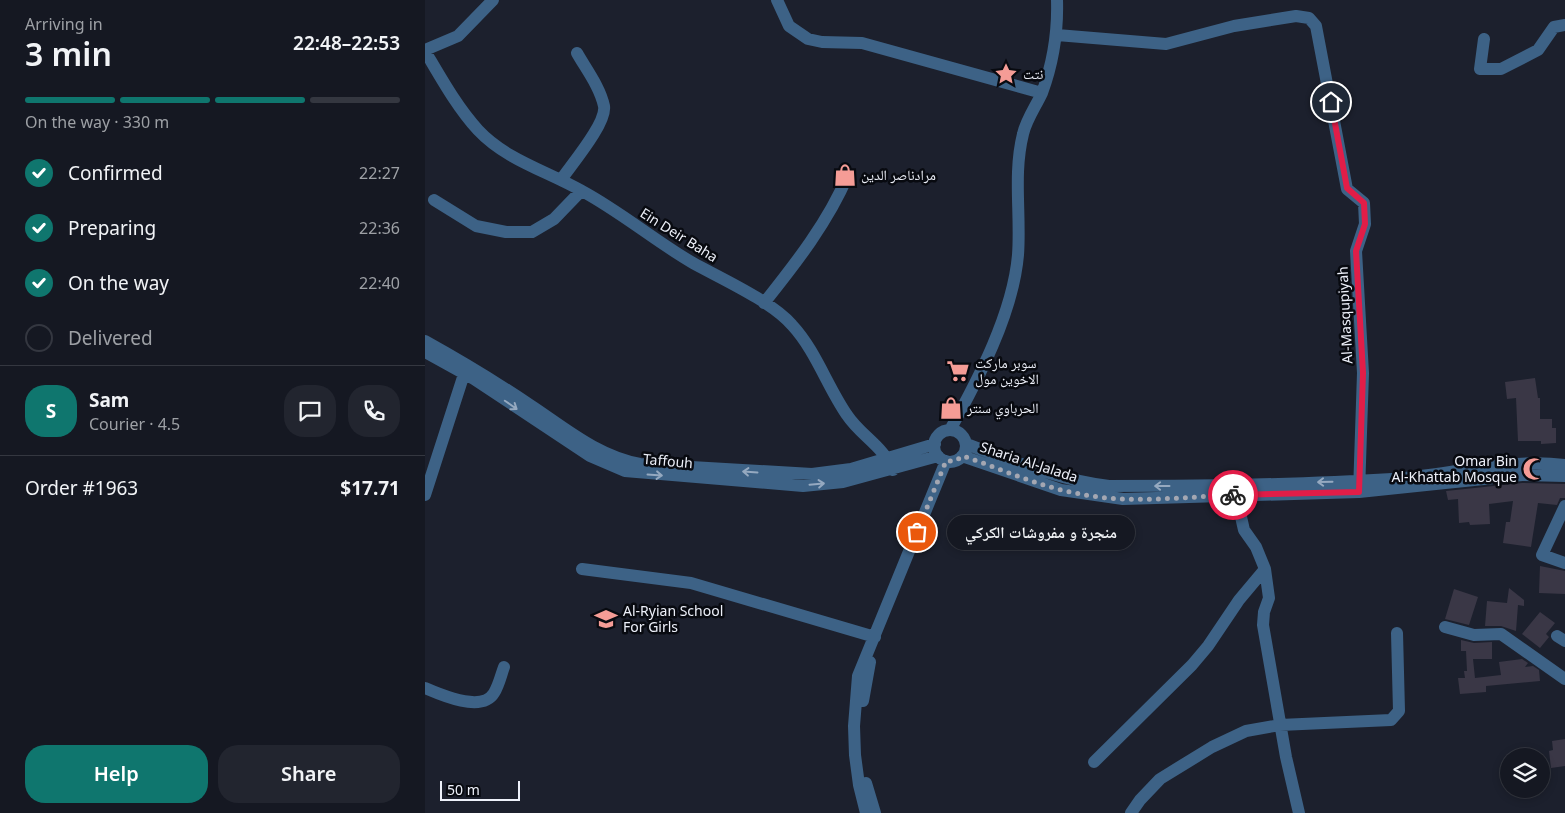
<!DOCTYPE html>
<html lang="en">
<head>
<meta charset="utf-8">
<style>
	body { margin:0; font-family:"Noto Sans","Noto Naskh Arabic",sans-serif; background:#22252f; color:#f1f3f6; height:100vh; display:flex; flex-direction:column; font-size:19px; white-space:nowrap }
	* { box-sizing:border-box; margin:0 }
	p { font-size:16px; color:#9da0a5 }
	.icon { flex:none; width:28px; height:28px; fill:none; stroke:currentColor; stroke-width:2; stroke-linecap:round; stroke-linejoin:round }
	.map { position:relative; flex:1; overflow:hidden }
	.side { display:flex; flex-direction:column; background:#151822; width:425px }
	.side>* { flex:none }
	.tools { position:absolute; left:1075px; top:748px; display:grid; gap:10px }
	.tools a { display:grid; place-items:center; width:50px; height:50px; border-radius:50%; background:#151822; box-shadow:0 2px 8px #0003,0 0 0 1px #343740; font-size:25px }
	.scale { position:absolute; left:15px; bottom:12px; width:80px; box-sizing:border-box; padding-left:5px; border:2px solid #edf0f9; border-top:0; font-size:14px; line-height:18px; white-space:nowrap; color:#edf0f9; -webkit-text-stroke:4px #080a10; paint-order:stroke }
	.pin { position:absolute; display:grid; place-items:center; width:42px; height:42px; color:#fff; margin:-21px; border:2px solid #fff; border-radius:50%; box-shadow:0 1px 5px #0007 }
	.courier { position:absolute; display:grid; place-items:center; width:50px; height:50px; margin:-25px; border:4px solid #e11d48; border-radius:50%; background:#fff; color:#222; box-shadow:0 1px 6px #0007 }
	.bubble { position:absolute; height:35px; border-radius:18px; background:#151822; box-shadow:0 2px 8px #0003,0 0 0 1px #343740; font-size:16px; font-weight:600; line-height:35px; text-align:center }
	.headline em { font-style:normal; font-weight:600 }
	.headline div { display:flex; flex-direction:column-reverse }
	.headline { display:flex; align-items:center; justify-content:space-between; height:85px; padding:0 25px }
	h1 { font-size:32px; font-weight:600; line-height:38px }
	.bar { display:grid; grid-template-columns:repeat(4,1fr); gap:8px 5px; align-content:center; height:60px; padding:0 25px }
	.bar i { height:6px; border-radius:4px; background:#343740 }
	.bar .selected { background:#0f766e }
	.bar p { grid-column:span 4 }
	.line { display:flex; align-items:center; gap:12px; padding:0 25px; border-top:1px solid #343740 }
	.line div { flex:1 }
	.round { display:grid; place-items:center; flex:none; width:52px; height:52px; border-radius:20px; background:#22252f }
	ol { padding:0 25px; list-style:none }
	li { display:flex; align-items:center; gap:15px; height:55px }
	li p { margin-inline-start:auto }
	li .icon { padding:5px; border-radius:50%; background:#0f766e; color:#fff; stroke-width:4 }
	li:last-child { color:#9da0a5 }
	li i { width:28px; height:28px; border:2px solid #343740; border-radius:50% }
	.primary-button { display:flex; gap:10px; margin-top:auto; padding:10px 25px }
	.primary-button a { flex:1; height:58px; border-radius:20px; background:#0f766e; color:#fff; font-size:20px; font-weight:600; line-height:58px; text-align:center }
	.primary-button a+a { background:#22252f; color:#f1f3f6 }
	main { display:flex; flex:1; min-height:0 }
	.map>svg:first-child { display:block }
</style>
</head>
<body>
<main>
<section class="side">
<div class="headline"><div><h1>3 min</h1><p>Arriving in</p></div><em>22:48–22:53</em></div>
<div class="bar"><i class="selected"></i><i class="selected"></i><i class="selected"></i><i></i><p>On the way · 330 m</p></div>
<ol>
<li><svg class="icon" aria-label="check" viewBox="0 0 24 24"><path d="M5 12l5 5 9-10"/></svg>Confirmed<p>22:27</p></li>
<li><svg class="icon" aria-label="check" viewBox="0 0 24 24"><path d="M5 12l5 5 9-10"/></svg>Preparing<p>22:36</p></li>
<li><svg class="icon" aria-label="check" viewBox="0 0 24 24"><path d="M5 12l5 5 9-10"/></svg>On the way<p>22:40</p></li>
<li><i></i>Delivered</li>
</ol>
<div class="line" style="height:90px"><b class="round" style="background:#0f766e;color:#fff">S</b><div><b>Sam</b><p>Courier · 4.5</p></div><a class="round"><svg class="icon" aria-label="chat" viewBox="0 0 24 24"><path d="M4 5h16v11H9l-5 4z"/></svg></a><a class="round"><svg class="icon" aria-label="phone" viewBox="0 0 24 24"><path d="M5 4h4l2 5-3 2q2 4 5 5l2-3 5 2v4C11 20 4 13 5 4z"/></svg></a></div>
<div class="line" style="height:65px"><div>Order #1963</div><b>$17.71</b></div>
<div class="primary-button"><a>Help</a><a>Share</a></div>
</section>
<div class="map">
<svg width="1140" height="813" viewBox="0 0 1140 813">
	<rect width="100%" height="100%" fill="#1c202d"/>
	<path fill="#3a3746" d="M1110,378L1113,398H1115V419H1127V428H1131V443L1116,444V441H1093L1091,398L1082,399L1080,382Z
		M1097,483L1140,484V498H1135L1132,505L1113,503L1106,547L1078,543L1081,522H1085L1088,501L1064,504L1065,524L1045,525L1044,522L1034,523L1033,499L1023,500L1021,491Z
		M1115,566L1140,571V594L1114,593Z
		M1084,588L1099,600V606L1093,605L1091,631L1076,626H1060L1062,601L1082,603Z
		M1029,589L1053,597L1044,625L1020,619Z
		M1115,612L1130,623L1121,634L1124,637L1115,648L1097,634Z
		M1036,640L1049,643L1067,642V659H1048L1050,678L1076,675L1074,662L1097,659L1103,663L1100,667L1108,666L1114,670L1115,681L1061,686V692L1035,694L1033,678H1040L1039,671H1042L1041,651H1036Z
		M1140,739V766L1126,768L1124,751L1128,750L1127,741Z"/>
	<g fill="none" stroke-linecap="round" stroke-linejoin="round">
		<path stroke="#3d6286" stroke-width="12" d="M352,0L364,26L383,39L397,42L437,43L617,93
			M632,35L741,44L809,26L871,16L884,18L891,26L922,189L939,203L940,224L931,251L938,373L934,492
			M1059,39L1055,69H1076L1113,50L1129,27L1140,25
			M0,50L33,36L68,0
			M0,51C16,78 32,107 53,130C81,160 122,171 157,191C196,212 230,241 268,263C297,279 346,301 367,325C391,351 402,386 422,415C435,435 459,447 468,470
			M136,180C146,165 182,123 179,106C175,87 161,69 152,53
			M9,200L51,226L81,232H107L129,219L156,191
			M339,303C371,263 403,222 423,175
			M0,341C36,361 71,382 105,405C140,428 172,456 215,464L387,474L426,469L510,444
			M0,352L49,379L165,456L200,471L378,486L418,482L513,456
			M525,430C553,380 588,313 593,255C596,214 588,174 598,134C601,120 611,106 617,93C628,63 633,32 632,0
			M509 446a16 16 0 1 1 32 0a16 16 0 1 1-32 0Z
			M541,444C588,461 634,480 684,486C778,486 873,485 967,479C1024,475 1082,458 1140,465
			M537,456L636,490L698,499L934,492L1097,475L1140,476
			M807,488L811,495L819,530L831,547L840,569L844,598L839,612L838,625L861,757L874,813
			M0,495L39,374
			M1140,506L1117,555L1140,563
			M157,569L266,583L450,637
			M1020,627L1049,635L1076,634L1140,679
			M1132,636L1140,641
			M0,688C16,695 57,713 69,693C74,685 76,675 79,667
			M438,701L445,662
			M669,762L767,665L783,646L814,600L840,569
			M441,783L450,813
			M441,813L434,785L430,755L429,726L433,676L521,461
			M706,813L715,800L735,779L787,747L821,731L855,725L966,720L974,711L972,633"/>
	</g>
	<defs><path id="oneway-shaft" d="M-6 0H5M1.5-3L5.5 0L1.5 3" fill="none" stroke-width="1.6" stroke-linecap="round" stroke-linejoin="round" transform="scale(1.25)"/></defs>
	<g stroke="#95a9c0">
		<use href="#oneway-shaft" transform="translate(86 405) rotate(35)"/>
		<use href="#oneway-shaft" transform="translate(325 472) rotate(-176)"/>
		<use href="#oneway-shaft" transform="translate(230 475) rotate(4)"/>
		<use href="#oneway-shaft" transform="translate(900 482) rotate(179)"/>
		<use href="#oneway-shaft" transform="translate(392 484) rotate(-5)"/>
		<use href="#oneway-shaft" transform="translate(737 486) rotate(180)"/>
	</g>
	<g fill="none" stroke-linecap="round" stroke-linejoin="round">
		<path stroke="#a4a7b2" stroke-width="5" stroke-dasharray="0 9" d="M492,532L521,461H530L538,456C576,469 615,487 655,494C704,504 758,497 808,495"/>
		<path stroke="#e11d48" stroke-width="6" d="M808,495L934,492L938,373L931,251L940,224L939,203L922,188L906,102"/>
	</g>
	<defs>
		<symbol id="sight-bare" viewBox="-9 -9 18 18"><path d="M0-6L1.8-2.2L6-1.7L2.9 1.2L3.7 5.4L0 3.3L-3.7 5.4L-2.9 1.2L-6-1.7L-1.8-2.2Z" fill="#f59c96" stroke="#080a10" stroke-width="2.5" paint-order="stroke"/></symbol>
		<symbol id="shop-bare" viewBox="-9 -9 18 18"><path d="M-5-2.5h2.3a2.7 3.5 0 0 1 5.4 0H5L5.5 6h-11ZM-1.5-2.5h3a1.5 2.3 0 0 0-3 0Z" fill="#f59c96" stroke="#080a10" stroke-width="2.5" paint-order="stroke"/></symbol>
		<symbol id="supermarket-bare" viewBox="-9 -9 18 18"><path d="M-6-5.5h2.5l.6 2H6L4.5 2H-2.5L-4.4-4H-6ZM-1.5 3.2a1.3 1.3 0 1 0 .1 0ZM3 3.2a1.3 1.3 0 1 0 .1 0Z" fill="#f59c96" stroke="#080a10" stroke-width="2.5" paint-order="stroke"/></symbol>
		<symbol id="mosque-bare" viewBox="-9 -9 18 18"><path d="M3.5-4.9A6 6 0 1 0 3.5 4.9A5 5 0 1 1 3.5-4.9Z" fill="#f59c96" stroke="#080a10" stroke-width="2.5" paint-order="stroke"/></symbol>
		<symbol id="school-bare" viewBox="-9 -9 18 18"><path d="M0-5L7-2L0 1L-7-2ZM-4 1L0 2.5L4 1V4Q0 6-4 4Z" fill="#f59c96" stroke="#080a10" stroke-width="2.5" paint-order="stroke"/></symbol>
	</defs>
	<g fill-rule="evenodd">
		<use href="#sight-bare" x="565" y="58" width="32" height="32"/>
		<use href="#shop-bare" x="404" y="159" width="32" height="32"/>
		<use href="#supermarket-bare" x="517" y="355" width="32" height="32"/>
		<use href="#shop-bare" x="510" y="392" width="32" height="32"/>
		<use href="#mosque-bare" x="1093" y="453" width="32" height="32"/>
		<use href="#school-bare" x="165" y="603" width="32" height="32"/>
	</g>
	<g text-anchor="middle" stroke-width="5" stroke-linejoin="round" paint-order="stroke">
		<g font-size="14" fill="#edf0f9" stroke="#080a10" text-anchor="start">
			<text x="598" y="79">نتت</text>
			<text x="436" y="180">مرادناصر الدين</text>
			<text x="550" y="368">سوبر ماركت<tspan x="550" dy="16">الاخوين مول</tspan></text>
			<text x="542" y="413">الحرباوي سنتر</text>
			<text x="1092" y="466" text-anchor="end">Omar Bin<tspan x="1092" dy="16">Al-Khattab Mosque</tspan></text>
			<text x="198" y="616">Al-Ryian School<tspan x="198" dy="16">For Girls</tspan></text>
		</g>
		<g font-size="14" fill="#edf0f9" stroke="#080a10">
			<text transform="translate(254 235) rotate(32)" y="5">Ein Deir Baha</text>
			<text transform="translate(920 315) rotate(-93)" y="5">Al-Masqupiyah</text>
			<text transform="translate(243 461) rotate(5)" y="5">Taffouh</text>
			<text transform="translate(604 462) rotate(18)" y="5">Sharia Al-Jalada</text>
		</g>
	</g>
</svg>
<div class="tools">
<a><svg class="icon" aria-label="layers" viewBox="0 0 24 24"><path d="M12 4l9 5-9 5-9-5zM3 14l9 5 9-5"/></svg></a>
</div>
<div class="scale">50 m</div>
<div class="pin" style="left:492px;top:532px;background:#ea580c"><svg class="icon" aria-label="bag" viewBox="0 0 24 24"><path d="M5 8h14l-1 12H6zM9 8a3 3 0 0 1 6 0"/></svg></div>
<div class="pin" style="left:906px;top:102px;background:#1f2937"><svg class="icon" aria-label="home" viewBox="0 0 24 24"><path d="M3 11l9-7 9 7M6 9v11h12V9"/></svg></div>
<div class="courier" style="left:808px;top:495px"><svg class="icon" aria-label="bike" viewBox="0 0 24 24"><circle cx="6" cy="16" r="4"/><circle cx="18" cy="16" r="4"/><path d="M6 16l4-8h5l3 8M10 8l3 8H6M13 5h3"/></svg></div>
<div class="bubble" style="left:522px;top:515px;width:188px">منجرة و مفروشات الكركي</div>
</div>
</main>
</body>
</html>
